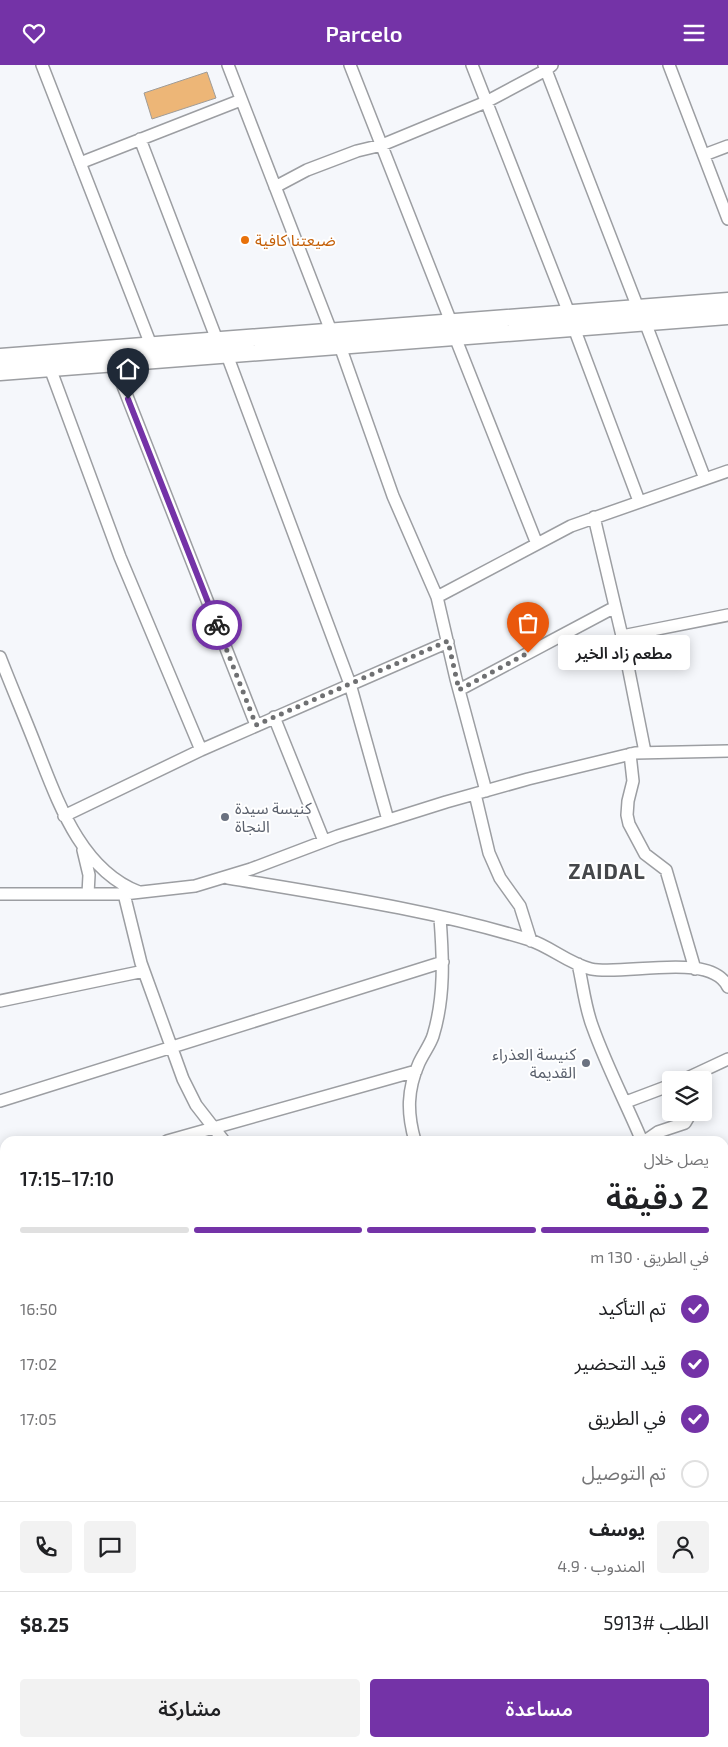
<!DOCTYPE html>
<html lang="ar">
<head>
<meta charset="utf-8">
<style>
	body { margin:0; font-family:"Exo 2","Noto Sans Arabic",sans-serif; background:#f2f2f2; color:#202124; direction:rtl; height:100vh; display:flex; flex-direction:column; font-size:19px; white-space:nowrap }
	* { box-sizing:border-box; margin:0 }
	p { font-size:16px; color:#757577 }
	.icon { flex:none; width:28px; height:28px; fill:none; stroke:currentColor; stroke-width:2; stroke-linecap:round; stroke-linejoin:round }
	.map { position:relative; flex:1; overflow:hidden; direction:ltr }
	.side { position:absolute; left:0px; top:1071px; width:729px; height:611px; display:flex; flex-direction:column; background:#fff; border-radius:15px 15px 0 0; box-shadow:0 2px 12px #0003; direction:rtl }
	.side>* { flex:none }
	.buttons { position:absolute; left:662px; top:1006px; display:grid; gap:10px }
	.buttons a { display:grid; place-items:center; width:50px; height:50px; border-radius:5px; background:#fff; box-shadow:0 2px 12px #0003; font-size:25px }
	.pin { position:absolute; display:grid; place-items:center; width:42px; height:42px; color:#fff; margin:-51px -21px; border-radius:50% 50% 50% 0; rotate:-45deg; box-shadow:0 0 5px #0007 }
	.pin .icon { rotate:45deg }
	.courier { position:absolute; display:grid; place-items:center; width:50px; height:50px; margin:-25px; border:4px solid #7433a7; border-radius:50%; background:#fff; color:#222; box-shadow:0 1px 6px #0007 }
	.bubble { position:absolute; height:35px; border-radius:5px; background:#fff; box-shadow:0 2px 12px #0003; font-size:16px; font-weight:600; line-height:35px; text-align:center; direction:rtl }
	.summary em { font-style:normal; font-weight:600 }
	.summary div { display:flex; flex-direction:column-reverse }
	.summary { display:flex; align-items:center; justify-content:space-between; height:85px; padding:0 20px }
	h1 { font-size:32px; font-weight:600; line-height:38px }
	.bar { display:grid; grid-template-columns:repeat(4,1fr); gap:8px 5px; align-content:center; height:60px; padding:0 20px }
	.bar i { height:6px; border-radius:4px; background:#e0e0e0 }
	.bar .on { background:#7433a7 }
	.bar p { grid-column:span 4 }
	.line { display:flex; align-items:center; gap:12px; padding:0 20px; border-top:1px solid #e0e0e0 }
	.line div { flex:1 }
	.round { display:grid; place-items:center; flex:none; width:52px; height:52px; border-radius:5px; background:#f2f2f2 }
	ol { padding:0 20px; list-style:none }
	li { display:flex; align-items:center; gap:15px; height:55px }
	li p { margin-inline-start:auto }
	li .icon { padding:5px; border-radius:50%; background:#7433a7; color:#fff; stroke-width:4 }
	li:last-child { color:#757577 }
	li i { width:28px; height:28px; border:2px solid #e0e0e0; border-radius:50% }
	.action { display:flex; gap:10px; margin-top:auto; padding:10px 20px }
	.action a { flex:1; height:58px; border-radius:5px; background:#7433a7; color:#fff; font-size:20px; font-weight:600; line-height:58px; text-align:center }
	.action a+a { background:#f2f2f2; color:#202124 }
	header { display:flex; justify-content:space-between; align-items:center; height:65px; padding:0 20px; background:#7433a7; color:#fff; font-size:22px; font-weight:600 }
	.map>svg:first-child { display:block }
</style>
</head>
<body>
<header><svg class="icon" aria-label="menu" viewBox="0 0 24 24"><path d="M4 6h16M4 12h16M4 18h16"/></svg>Parcelo<svg class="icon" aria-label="heart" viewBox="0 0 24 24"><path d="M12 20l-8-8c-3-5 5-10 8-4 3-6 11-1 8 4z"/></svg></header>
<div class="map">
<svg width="728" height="1682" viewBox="0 0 728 1682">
	<rect width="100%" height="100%" fill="#f5f7fb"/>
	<path fill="#edb677" stroke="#9f9c98" d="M207,7L216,33L152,54L144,28Z"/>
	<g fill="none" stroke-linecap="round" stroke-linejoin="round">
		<defs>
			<path id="street" d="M42,0L151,280
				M228,0L331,266
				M350,0L451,257
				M472,0L569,248
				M544,0L638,243
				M669,0L728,154
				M140,74L217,275
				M704,90L728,81
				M80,98L241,35
				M275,122L307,105L357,86L382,80L486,37L546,5L552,0
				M645,257L705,414
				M574,263L639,436
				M455,272L537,479
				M340,281L393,431L437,532L456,614L486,726
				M227,290L350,619L388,755
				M114,298L256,660
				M50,303L120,492L201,685
				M594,452L622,571L645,687
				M437,532L571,461L728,406
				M622,571L728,550
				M0,592C12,623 25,653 37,684C58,737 81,805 139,827
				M459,625L615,542
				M274,652L324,776
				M630,689L633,716L628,736L627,750L629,759L645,789L666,805L695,904
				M475,729L489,788L500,813L520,841L531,876
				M64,751L201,685L448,577
				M83,785L89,810L88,829
				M228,813C329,830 432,845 530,875C551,882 569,899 591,904C625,911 711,886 728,922
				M0,829H124L195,821L251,804L338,771L446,737L528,714L635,688L728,686
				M124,829L141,898L183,1014L196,1040L224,1076
				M578,899C583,920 585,943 593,963C607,1002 626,1038 642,1076
				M0,936L144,906
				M683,1015L728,994
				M0,1036L443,897
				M626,1037L671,1020
				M167,1076L416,1006
				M415,1076C407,1048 407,1025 419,998C423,989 430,980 433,971C445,932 443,892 440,853
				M645,1076L658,1067L685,1058L691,1048
				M0,1109L5,1122
				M0,1266L5,1273
				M724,1338L728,1336
				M724,1410L728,1421
				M724,1436L728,1435
				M0,1480L5,1478
				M724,1547L728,1546
				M211,1678L213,1682
				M318,1678L320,1682
				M630,1678L631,1682"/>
			<path id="secondary" d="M0,292L728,236
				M0,307L728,251
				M724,1238L728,1237
				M0,1341L5,1396
				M61,1678L63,1682"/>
		</defs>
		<use href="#street" stroke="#9c9ea2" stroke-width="14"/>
		<use href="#secondary" stroke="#9c9ea2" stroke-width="19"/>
		<use href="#street" stroke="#fff" stroke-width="11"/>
		<use href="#secondary" stroke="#fff" stroke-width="16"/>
	</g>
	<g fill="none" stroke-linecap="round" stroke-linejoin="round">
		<path stroke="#6f7072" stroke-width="5" stroke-dasharray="0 9" d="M217,560L256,660L448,576L459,625L528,588"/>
		<path stroke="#7433a7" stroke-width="6" d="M128,334L217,560"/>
	</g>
	<circle fill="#e8710a" stroke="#fff" stroke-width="2" cx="245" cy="175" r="5"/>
	<g fill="#6b7280" stroke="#fff" stroke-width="2">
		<circle cx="225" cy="752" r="5"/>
		<circle cx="586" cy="998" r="5"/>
	</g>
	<g text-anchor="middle" stroke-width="4" stroke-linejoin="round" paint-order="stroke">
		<g font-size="16" fill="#c56008" stroke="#fff" text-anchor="start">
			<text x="255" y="181">ضيعتنا كافية</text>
		</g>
		<g font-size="16" fill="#5b616d" stroke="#fff" text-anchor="start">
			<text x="235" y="749">كنيسة سيدة<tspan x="235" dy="18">النجاة</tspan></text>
			<text x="576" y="995" text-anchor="end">كنيسة العذراء<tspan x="576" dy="18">القديمة</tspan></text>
		</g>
		<g font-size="21" font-weight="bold" letter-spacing="1" fill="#45474a" stroke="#fff">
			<text x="607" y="814">ZAIDAL</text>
		</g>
	</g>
</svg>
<div class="buttons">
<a><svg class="icon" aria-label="layers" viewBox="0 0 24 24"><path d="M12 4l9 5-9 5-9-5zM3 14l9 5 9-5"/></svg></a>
</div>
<div class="pin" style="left:528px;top:588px;background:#ea580c"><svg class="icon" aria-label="bag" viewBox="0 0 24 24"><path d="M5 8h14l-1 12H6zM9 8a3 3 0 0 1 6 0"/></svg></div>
<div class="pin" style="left:128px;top:334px;background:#1f2937"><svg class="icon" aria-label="home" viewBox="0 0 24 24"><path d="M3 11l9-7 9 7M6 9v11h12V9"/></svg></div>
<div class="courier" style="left:217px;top:560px"><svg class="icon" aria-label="bike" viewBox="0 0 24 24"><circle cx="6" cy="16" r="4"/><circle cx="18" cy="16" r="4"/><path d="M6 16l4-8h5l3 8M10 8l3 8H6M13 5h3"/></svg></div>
<div class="bubble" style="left:558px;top:570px;width:132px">مطعم زاد الخير</div>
<section class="side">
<div class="summary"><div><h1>2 دقيقة</h1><p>يصل خلال</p></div><em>17:10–17:15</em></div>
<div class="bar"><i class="on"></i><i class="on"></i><i class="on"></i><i></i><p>في الطريق · 130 m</p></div>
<ol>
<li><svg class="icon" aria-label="check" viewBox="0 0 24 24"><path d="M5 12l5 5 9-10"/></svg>تم التأكيد<p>16:50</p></li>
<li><svg class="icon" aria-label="check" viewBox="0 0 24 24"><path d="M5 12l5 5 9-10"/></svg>قيد التحضير<p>17:02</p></li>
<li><svg class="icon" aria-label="check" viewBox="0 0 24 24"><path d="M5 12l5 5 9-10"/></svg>في الطريق<p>17:05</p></li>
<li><i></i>تم التوصيل</li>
</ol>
<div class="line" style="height:90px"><a class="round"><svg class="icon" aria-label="person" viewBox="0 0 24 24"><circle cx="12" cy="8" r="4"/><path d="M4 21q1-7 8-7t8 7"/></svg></a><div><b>يوسف</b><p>المندوب · 4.9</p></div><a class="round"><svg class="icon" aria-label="chat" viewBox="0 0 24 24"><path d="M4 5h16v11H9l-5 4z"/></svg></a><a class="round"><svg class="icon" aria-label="phone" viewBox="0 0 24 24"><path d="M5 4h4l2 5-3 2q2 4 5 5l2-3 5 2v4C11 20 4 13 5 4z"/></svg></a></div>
<div class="line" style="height:65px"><div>الطلب #5913</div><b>$8.25</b></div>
<div class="action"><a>مساعدة</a><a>مشاركة</a></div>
</section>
</div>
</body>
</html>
